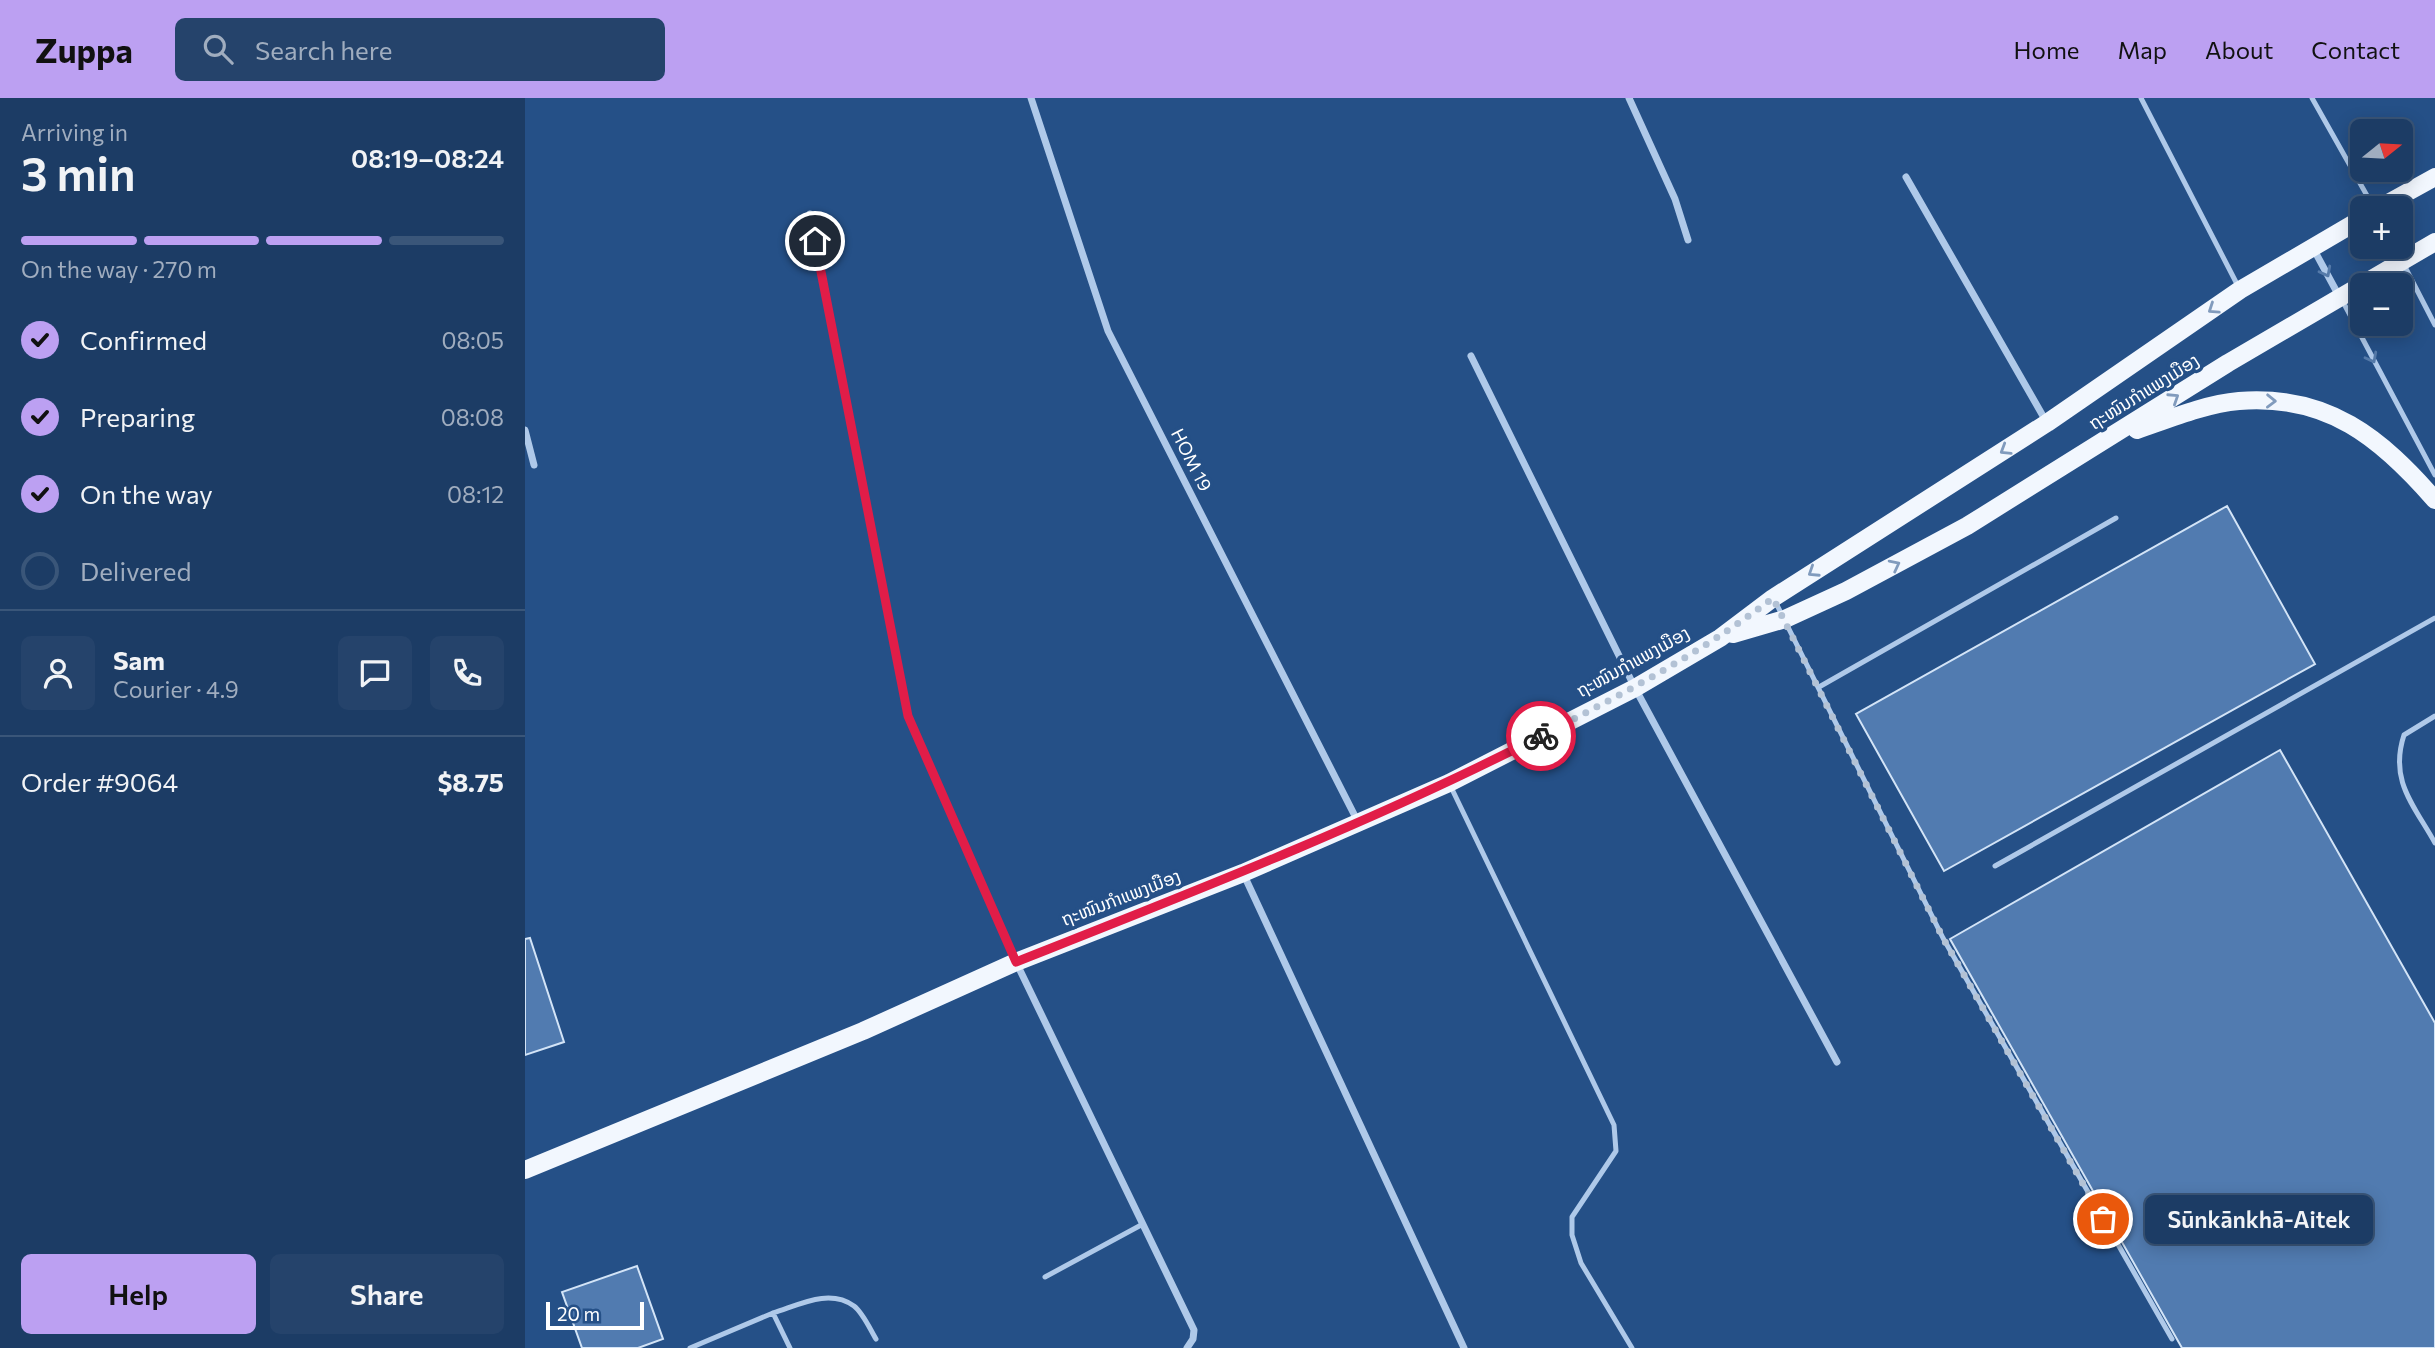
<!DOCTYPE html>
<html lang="en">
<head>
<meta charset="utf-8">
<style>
	body { margin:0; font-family:Commissioner,"Noto Sans Lao",sans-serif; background:#25436b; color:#f1f3f6; height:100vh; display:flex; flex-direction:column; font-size:26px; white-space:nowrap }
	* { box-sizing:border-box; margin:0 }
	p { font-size:23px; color:#a0adbf }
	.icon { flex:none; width:38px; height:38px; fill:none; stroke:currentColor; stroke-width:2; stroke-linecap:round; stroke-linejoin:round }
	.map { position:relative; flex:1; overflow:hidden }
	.panel { display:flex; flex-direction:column; background:#1c3c65; width:525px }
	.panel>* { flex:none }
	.needle { width:46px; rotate:72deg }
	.fabs { position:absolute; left:1825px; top:21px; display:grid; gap:14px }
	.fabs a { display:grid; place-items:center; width:63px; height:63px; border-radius:10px; background:#1c3c65; box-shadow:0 4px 18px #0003,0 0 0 2px #3a5679; font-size:35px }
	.scale { position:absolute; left:21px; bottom:18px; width:98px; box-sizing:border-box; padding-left:7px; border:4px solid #fff; border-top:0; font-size:19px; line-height:24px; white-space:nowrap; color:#fff; -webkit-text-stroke:5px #255087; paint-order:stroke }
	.pin { position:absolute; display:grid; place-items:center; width:60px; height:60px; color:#fff; margin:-30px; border:4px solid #fff; border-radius:50%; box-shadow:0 2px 7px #0007 }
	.courier { position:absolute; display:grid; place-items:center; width:70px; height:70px; margin:-35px; border:5px solid #e11d48; border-radius:50%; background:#fff; color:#222; box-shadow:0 2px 9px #0007 }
	.bubble { position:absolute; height:49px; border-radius:10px; background:#1c3c65; box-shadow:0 4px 18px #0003,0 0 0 2px #3a5679; font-size:23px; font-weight:600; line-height:49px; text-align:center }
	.head em { font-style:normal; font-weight:600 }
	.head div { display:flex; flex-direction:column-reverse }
	.head { display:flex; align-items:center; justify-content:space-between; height:119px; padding:0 21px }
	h1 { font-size:46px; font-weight:600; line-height:52px }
	.bar { display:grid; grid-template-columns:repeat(4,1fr); gap:10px 7px; align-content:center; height:84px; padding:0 21px }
	.bar i { height:9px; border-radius:5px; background:#3a5679 }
	.bar .active { background:#bca0f2 }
	.bar p { grid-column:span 4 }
	.line { display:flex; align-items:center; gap:18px; padding:0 21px; border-top:2px solid #3a5679 }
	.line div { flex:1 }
	.round { display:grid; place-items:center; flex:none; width:74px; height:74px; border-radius:10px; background:#25436b }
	ol { padding:0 21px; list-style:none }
	li { display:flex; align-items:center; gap:21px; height:77px }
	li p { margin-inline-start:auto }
	li .icon { padding:7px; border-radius:50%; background:#bca0f2; color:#111; stroke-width:4 }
	li:last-child { color:#a0adbf }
	li i { width:38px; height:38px; border:4px solid #3a5679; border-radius:50% }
	.action { display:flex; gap:14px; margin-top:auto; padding:14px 21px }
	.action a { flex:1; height:80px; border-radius:10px; background:#bca0f2; color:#111; font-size:28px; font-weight:600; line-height:80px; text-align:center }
	.action a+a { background:#25436b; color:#f1f3f6 }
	header { display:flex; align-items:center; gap:42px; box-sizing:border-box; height:98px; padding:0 35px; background:#bca0f2; color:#111 }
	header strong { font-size:33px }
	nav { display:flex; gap:38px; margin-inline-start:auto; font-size:24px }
	.search { width:490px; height:63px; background:#25436b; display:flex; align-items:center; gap:18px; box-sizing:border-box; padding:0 24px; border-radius:10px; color:#a0adbf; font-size:26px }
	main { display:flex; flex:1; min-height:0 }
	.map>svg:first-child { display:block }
</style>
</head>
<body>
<header>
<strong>Zuppa</strong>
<div class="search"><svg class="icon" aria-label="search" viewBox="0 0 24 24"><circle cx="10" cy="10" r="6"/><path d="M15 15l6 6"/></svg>Search here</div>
<nav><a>Home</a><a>Map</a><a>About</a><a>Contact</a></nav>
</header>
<main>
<section class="panel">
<div class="head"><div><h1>3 min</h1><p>Arriving in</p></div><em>08:19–08:24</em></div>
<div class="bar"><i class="active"></i><i class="active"></i><i class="active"></i><i></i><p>On the way · 270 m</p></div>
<ol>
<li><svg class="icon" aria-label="check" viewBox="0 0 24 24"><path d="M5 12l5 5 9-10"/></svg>Confirmed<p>08:05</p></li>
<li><svg class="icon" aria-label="check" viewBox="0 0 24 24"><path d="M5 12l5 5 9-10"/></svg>Preparing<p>08:08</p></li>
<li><svg class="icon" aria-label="check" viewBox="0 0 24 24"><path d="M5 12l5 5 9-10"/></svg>On the way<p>08:12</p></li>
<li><i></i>Delivered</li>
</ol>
<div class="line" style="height:126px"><a class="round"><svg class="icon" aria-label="person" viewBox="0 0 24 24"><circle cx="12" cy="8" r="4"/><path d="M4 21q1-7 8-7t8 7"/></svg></a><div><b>Sam</b><p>Courier · 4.9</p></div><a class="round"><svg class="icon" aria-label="chat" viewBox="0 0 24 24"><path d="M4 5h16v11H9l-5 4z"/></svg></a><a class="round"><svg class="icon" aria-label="phone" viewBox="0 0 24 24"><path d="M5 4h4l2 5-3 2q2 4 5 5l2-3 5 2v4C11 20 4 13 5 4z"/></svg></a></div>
<div class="line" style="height:91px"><div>Order #9064</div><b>$8.75</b></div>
<div class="action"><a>Help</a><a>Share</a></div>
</section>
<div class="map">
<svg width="1910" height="1250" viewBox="0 0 1910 1250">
	<rect width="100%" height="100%" fill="#255087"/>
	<path fill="#517bb0" stroke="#d3e4f7" stroke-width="2" d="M1702,408L1790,566L1419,773L1331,616Z
		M1755,652L1910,925V1250H1657L1425,841Z
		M5,840L39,944L0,957V841Z
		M112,1168L138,1241L113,1250H57L37,1194Z"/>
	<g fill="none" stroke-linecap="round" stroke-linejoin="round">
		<path stroke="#afc9e9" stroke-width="5" d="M1616,0L1714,190
			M1787,0L1849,110
			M1878,165L1910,227
			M1817,202L1910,377
			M1250,503L1418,840L1647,1241
			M1294,589L1591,420
			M1910,618L1879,637C1864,683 1889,707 1910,745
			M925,687L1089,1027L1091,1053L1047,1119V1137L1056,1165L1107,1250
			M1470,768L1910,520
			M520,1179L618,1126
			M248,1215C274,1207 304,1190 329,1208C338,1215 345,1231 351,1241
			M165,1250L248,1215L265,1250"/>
		<path stroke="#afc9e9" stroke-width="7" d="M506,0L583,233L833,724
			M1104,0L1150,101L1163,142
			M1381,79L1522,325
			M285,116L383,618L491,864L669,1232L668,1241L662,1250
			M1869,149L1877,163
			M1788,150L1814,198
			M946,258L1110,590L1312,964
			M0,332L9,367
			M718,775L939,1250"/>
		<path stroke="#f2f7fe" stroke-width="18" d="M1854,110L1910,79
			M1612,332C1644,321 1680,306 1714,303C1803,296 1856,340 1910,402
			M1208,536L1260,521L1321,493L1442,428L1703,265L1910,144
			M0,1072L338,933L491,864L718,775L924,685L1110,590L1195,540L1248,500L1522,325L1715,192L1838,120"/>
	</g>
	<defs><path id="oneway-chevron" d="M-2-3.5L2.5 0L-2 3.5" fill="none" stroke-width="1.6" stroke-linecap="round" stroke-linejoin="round" transform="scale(1.75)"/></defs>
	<g stroke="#557aa9">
		<use href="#oneway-chevron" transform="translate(1801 174) rotate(62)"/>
		<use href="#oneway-chevron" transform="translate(1847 260) rotate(62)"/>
	</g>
	<g stroke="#819bbd">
		<use href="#oneway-chevron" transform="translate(1688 211) rotate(146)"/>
		<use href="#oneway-chevron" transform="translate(1649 300) rotate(-33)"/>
		<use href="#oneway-chevron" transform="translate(1746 303) rotate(1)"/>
		<use href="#oneway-chevron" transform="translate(1480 352) rotate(148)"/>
		<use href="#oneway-chevron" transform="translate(1370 467) rotate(-27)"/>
		<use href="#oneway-chevron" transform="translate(1288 474) rotate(147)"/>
	</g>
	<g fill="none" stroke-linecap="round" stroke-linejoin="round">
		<path stroke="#b3c2d5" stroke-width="7" stroke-dasharray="0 12.6" d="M1016,638C1099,595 1173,557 1248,500L1418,840L1578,1121"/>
		<path stroke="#e11d48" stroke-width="9" d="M290,143L383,618L491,864C668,794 846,725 1016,638"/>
	</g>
	<g text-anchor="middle" stroke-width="7" stroke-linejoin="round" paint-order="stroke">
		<g font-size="18" fill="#fff" stroke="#255087">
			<text transform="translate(1619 294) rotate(-32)" y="6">ຖະໜົນກຳແພງເມືອງ</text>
			<text transform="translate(666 362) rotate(63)" y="6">HOM 19</text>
			<text transform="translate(1108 564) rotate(-29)" y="6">ຖະໜົນກຳແພງເມືອງ</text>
			<text transform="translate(596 800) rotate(-21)" y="6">ຖະໜົນກຳແພງເມືອງ</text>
		</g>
	</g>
</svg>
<div class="fabs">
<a><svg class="needle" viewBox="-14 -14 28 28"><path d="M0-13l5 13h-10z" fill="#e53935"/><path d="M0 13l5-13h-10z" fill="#a0adbf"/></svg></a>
<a>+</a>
<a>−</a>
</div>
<div class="scale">20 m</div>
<div class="pin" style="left:1578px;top:1121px;background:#ea580c"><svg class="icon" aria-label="bag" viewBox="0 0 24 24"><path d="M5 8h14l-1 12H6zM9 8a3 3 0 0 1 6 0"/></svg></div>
<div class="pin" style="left:290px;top:143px;background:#1f2937"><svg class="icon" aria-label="home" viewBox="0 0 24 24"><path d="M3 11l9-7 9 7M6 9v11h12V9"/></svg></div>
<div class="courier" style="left:1016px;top:638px"><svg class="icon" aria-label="bike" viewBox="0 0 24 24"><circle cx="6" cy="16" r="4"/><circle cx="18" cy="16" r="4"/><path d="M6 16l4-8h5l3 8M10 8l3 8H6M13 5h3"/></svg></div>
<div class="bubble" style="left:1620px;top:1097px;width:228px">Sūnkānkhā-Aitek</div>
</div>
</main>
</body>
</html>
